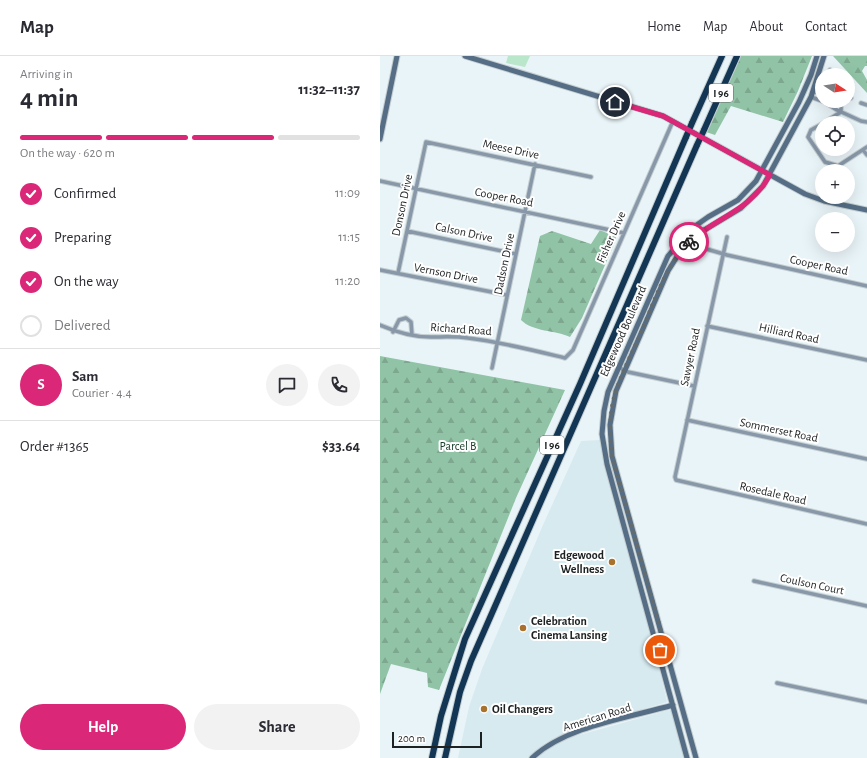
<!DOCTYPE html>
<html lang="en">
<head>
<meta charset="utf-8">
<style>
	body { margin:0; font-family:"Alegreya Sans",sans-serif; background:#f2f2f3; color:#2b2b33; height:100vh; display:flex; flex-direction:column; font-size:15px; white-space:nowrap }
	* { box-sizing:border-box; margin:0 }
	p { font-size:13px; color:#7c7c81 }
	.icon { flex:none; width:22px; height:22px; fill:none; stroke:currentColor; stroke-width:2; stroke-linecap:round; stroke-linejoin:round }
	.map { position:relative; flex:1; overflow:hidden }
	.side { display:flex; flex-direction:column; background:#fff; width:380px }
	.side>* { flex:none }
	.needle { width:26px; rotate:102deg }
	.controls { position:absolute; left:435px; top:12px; display:grid; gap:8px }
	.controls a { display:grid; place-items:center; width:40px; height:40px; border-radius:50%; background:#fff; box-shadow:0 4px 16px #0002; font-size:20px }
	.scale { position:absolute; left:12px; bottom:10px; width:90px; box-sizing:border-box; padding-left:4px; border:2px solid #1d2122; border-top:0; font-size:11px; line-height:14px; white-space:nowrap; color:#1d2122; -webkit-text-stroke:3px #fff; paint-order:stroke }
	.pin { position:absolute; display:grid; place-items:center; width:34px; height:34px; color:#fff; margin:-17px; border:2px solid #fff; border-radius:50%; box-shadow:0 1px 4px #0007 }
	.courier { position:absolute; display:grid; place-items:center; width:40px; height:40px; margin:-20px; border:3px solid #db2777; border-radius:50%; background:#fff; color:#222; box-shadow:0 1px 5px #0007 }
	.summary em { font-style:normal; font-weight:700 }
	.summary div { display:flex; flex-direction:column-reverse }
	.summary { display:flex; align-items:center; justify-content:space-between; height:68px; padding:0 20px }
	h1 { font-size:26px; font-weight:700; line-height:30px }
	.bar { display:grid; grid-template-columns:repeat(4,1fr); gap:6px 4px; align-content:center; height:48px; padding:0 20px }
	.bar i { height:5px; border-radius:3px; background:#e1e1e2 }
	.bar .selected { background:#db2777 }
	.bar p { grid-column:span 4 }
	.line { display:flex; align-items:center; gap:10px; padding:0 20px; border-top:1px solid #e1e1e2 }
	.line div { flex:1 }
	.round { display:grid; place-items:center; flex:none; width:42px; height:42px; border-radius:21px; background:#f2f2f3 }
	ol { padding:0 20px; list-style:none }
	li { display:flex; align-items:center; gap:12px; height:44px }
	li p { margin-inline-start:auto }
	li .icon { padding:4px; border-radius:50%; background:#db2777; color:#fff; stroke-width:4 }
	li:last-child { color:#7c7c81 }
	li i { width:22px; height:22px; border:2px solid #e1e1e2; border-radius:50% }
	.action { display:flex; gap:8px; margin-top:auto; padding:8px 20px }
	.action a { flex:1; height:46px; border-radius:24px; background:#db2777; color:#fff; font-size:16px; font-weight:700; line-height:46px; text-align:center }
	.action a+a { background:#f2f2f3; color:#2b2b33 }
	header { display:flex; align-items:center; gap:24px; box-sizing:border-box; height:56px; padding:0 20px; background:#fff; border-bottom:1px solid #e1e1e2 }
	header strong { font-size:19px }
	nav { display:flex; gap:22px; margin-inline-start:auto; font-size:14px }
	main { display:flex; flex:1; min-height:0 }
	.map>svg:first-child { display:block }
</style>
</head>
<body>
<header>
<strong>Map</strong>
<nav><a>Home</a><a>Map</a><a>About</a><a>Contact</a></nav>
</header>
<main>
<section class="side">
<div class="summary"><div><h1>4 min</h1><p>Arriving in</p></div><em>11:32–11:37</em></div>
<div class="bar"><i class="selected"></i><i class="selected"></i><i class="selected"></i><i></i><p>On the way · 620 m</p></div>
<ol>
<li><svg class="icon" aria-label="check" viewBox="0 0 24 24"><path d="M5 12l5 5 9-10"/></svg>Confirmed<p>11:09</p></li>
<li><svg class="icon" aria-label="check" viewBox="0 0 24 24"><path d="M5 12l5 5 9-10"/></svg>Preparing<p>11:15</p></li>
<li><svg class="icon" aria-label="check" viewBox="0 0 24 24"><path d="M5 12l5 5 9-10"/></svg>On the way<p>11:20</p></li>
<li><i></i>Delivered</li>
</ol>
<div class="line" style="height:72px"><b class="round" style="background:#db2777;color:#fff">S</b><div><b>Sam</b><p>Courier · 4.4</p></div><a class="round"><svg class="icon" aria-label="chat" viewBox="0 0 24 24"><path d="M4 5h16v11H9l-5 4z"/></svg></a><a class="round"><svg class="icon" aria-label="phone" viewBox="0 0 24 24"><path d="M5 4h4l2 5-3 2q2 4 5 5l2-3 5 2v4C11 20 4 13 5 4z"/></svg></a></div>
<div class="line" style="height:52px"><div>Order #1365</div><b>$33.64</b></div>
<div class="action"><a>Help</a><a>Share</a></div>
</section>
<div class="map">
<svg width="487" height="702" viewBox="0 0 487 702">
	<defs>
		<pattern id="forest-firs" width="22" height="20" patternUnits="userSpaceOnUse"><rect width="22" height="20" fill="#91c4a6"/><path d="M5 1l3.5 6h-7zM16 11l3.5 6h-7z" fill="#7da88f"/></pattern>
	</defs>
	<rect width="100%" height="100%" fill="#e9f4f8"/>
	<path fill="#d6eaf0" d="M221,384L226,411L276,598L287,646L188,676L165,687L147,702H78L89,651L102,613L163,469L201,385Z
		M289,654L293,656L305,702H157L174,689L192,681Z"/>
	<path fill="#bae6cb" d="M128,0H150L145,11L126,7Z"/>
	<path fill="url(#forest-firs)" d="M360,0H432L418,35L403,66L351,50L335,79L326,76Z
		M453,0H487V10H485L482,15L487,24V37Z
		M220,174L236,181L235,186L202,262L190,281C175,274 153,276 141,264L160,180L172,175L211,188Z
		M0,300L185,334L136,442L59,634L48,631L47,617L11,608L0,638Z"/>
	<g fill="none" stroke-linecap="round" stroke-linejoin="round">
		<defs>
			<path id="street" d="M450,14L455,19
				M433,35L442,39
				M468,39L471,42
				M431,41L442,45
				M443,45L457,54L481,65L487,66
				M454,45L461,51V56
				M481,47L487,49
				M443,67L461,56
				M442,68L431,74L428,81L445,106L458,110L487,91
				M483,94L487,99
				M0,125L244,177
				M27,175L136,198
				M347,181L295,421L296,424L487,468
				M320,187L323,192L347,199L487,230
				M0,214L127,239
				M18,217L46,86L211,121
				M0,269C16,276 33,281 51,281C63,281 75,280 88,282C121,286 152,294 185,302L193,294L293,65
				M327,270L487,304
				M13,276L19,264L26,262L31,266L32,279
				M238,311L248,316L314,330
				M112,312L155,108
				M307,364L487,403
				M374,525L487,550
				M397,627L487,646"/>
			<path id="secondary" d="M85,0L283,60L425,138L444,145L487,154
				M0,83L17,0
				M152,702C186,670 248,662 293,649
				M307,702L227,408L222,378L224,355L228,336L288,200L311,173L328,161L358,144L376,125L419,46L431,19L437,0
				M316,702L232,400L230,369L236,335L288,215L300,196L316,179L361,152L383,130L431,41L444,0"/>
			<path id="highway" d="M312,67L342,0
				M324,74L357,0
				M52,702L61,660L85,583L200,328L306,81
				M65,702L80,636L91,605L317,89"/>
		</defs>
		<use href="#street" stroke="#c4ced1" stroke-width="5.5"/>
		<use href="#secondary" stroke="#c4ced1" stroke-width="7"/>
		<use href="#highway" stroke="#c4ced1" stroke-width="8"/>
		<use href="#street" stroke="#8898a9" stroke-width="3.5"/>
		<use href="#secondary" stroke="#566e85" stroke-width="5"/>
		<use href="#highway" stroke="#133655" stroke-width="6"/>
		<defs>
			<path id="highway-bridge" d="M306,81L312,67
				M317,89L324,74"/>
		</defs>
		<use href="#highway-bridge" stroke="#c4ced1" stroke-width="8" stroke-linecap="butt"/>
		<use href="#highway-bridge" stroke="#133655" stroke-width="6"/>
	</g>
	<g fill="none" stroke-linecap="round" stroke-linejoin="round">
		<path stroke="#646b6d" stroke-width="4" stroke-dasharray="0 7.2" d="M280,594L284,596L286,593L232,400C230,381 229,364 233,345C239,322 251,299 261,277C274,246 285,210 309,186"/>
		<path stroke="#db2777" stroke-width="5" d="M235,46L283,60L390,119C369,156 338,160 309,186"/>
	</g>
	<g fill="#a9712e" stroke="#fff" stroke-width="1.5">
		<circle cx="232" cy="506" r="4"/>
		<circle cx="143" cy="572" r="4"/>
		<circle cx="104" cy="653" r="4"/>
	</g>
	<g text-anchor="middle" stroke-width="4" stroke-linejoin="round" paint-order="stroke">
		<g fill="#fff" stroke="#616464" stroke-width="1">
			<rect x="329" y="28" width="24" height="18" rx="3"/>
			<rect x="160" y="380" width="24" height="18" rx="3"/>
		</g>
		<g font-size="11" font-weight="bold" fill="#1d2122">
			<text x="341" y="41">I 96</text>
			<text x="172" y="393">I 96</text>
		</g>
		<g font-size="12" fill="#1d2122" stroke="#fff">
			<text transform="translate(131 93) rotate(12)" y="4">Meese Drive</text>
			<text transform="translate(124 141) rotate(11)" y="4">Cooper Road</text>
			<text transform="translate(22 149) rotate(-78)" y="4">Donson Drive</text>
			<text transform="translate(84 176) rotate(12)" y="4">Calson Drive</text>
			<text transform="translate(231 181) rotate(-66)" y="4">Fisher Drive</text>
			<text transform="translate(124 208) rotate(-78)" y="4">Dadson Drive</text>
			<text transform="translate(439 209) rotate(12)" y="4">Cooper Road</text>
			<text transform="translate(66 217) rotate(11)" y="4">Vernson Drive</text>
			<text transform="translate(81 273) rotate(4)" y="4">Richard Road</text>
			<text transform="translate(243 275) rotate(-66)" y="4">Edgewood Boulevard</text>
			<text transform="translate(409 277) rotate(12)" y="4">Hilliard Road</text>
			<text transform="translate(310 301) rotate(-78)" y="4">Sawyer Road</text>
			<text transform="translate(399 374) rotate(12)" y="4">Sommerset Road</text>
			<text transform="translate(393 437) rotate(13)" y="4">Rosedale Road</text>
			<text transform="translate(432 528) rotate(12)" y="4">Coulson Court</text>
			<text transform="translate(217 661) rotate(-17)" y="4">American Road</text>
		</g>
		<g font-size="12" fill="#163e29" stroke="#fff">
			<text x="78" y="394">Parcel B</text>
		</g>
		<g font-size="12" font-weight="bold" fill="#1d2122" stroke="#fff" text-anchor="start">
			<text x="224" y="503" text-anchor="end">Edgewood<tspan x="224" dy="14">Wellness</tspan></text>
			<text x="151" y="569">Celebration<tspan x="151" dy="14">Cinema Lansing</tspan></text>
			<text x="112" y="657">Oil Changers</text>
		</g>
	</g>
</svg>
<div class="controls">
<a><svg class="needle" viewBox="-14 -14 28 28"><path d="M0-13l5 13h-10z" fill="#e53935"/><path d="M0 13l5-13h-10z" fill="#7c7c81"/></svg></a>
<a><svg class="icon" aria-label="locate" viewBox="0 0 24 24"><circle cx="12" cy="12" r="6"/><path d="M12 2v4M12 18v4M2 12h4M18 12h4"/></svg></a>
<a>+</a>
<a>−</a>
</div>
<div class="scale">200 m</div>
<div class="pin" style="left:280px;top:594px;background:#ea580c"><svg class="icon" aria-label="bag" viewBox="0 0 24 24"><path d="M5 8h14l-1 12H6zM9 8a3 3 0 0 1 6 0"/></svg></div>
<div class="pin" style="left:235px;top:46px;background:#1f2937"><svg class="icon" aria-label="home" viewBox="0 0 24 24"><path d="M3 11l9-7 9 7M6 9v11h12V9"/></svg></div>
<div class="courier" style="left:309px;top:186px"><svg class="icon" aria-label="bike" viewBox="0 0 24 24"><circle cx="6" cy="16" r="4"/><circle cx="18" cy="16" r="4"/><path d="M6 16l4-8h5l3 8M10 8l3 8H6M13 5h3"/></svg></div>
</div>
</main>
</body>
</html>
